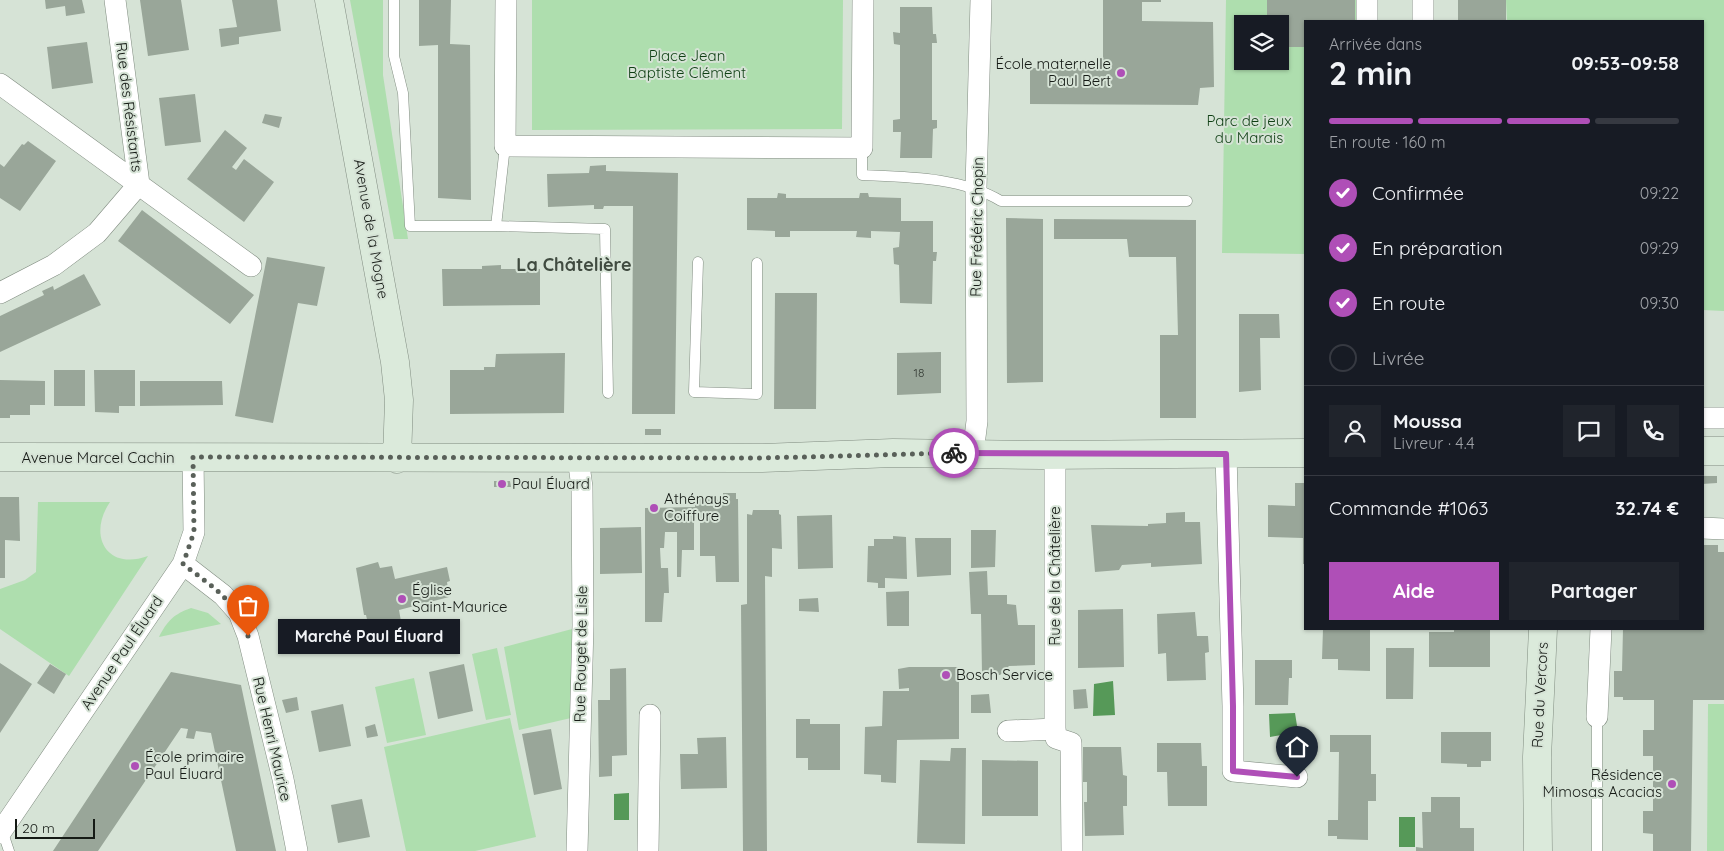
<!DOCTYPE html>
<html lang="fr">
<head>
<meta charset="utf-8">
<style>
	body { margin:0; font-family:Quicksand,sans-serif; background:#20242c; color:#f1f3f6; height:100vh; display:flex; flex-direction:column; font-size:19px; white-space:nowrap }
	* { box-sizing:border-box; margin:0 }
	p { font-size:16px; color:#9ea1a6 }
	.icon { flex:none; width:28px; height:28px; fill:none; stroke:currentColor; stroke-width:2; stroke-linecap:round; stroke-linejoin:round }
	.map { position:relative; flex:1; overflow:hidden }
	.panel { position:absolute; left:1304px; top:20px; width:400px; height:610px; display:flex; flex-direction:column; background:#171b24; border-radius:0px; box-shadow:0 1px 4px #0004 }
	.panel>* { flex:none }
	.fabs { position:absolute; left:1234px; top:15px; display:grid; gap:10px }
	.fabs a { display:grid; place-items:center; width:55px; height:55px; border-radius:0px; background:#171b24; box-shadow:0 1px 4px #0004; font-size:25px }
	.scale { position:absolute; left:15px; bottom:12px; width:80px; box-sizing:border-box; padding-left:5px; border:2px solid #151a15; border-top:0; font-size:14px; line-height:18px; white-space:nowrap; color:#151a15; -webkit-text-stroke:4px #d6e3d6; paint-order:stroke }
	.pin { position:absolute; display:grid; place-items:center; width:42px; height:42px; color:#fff; margin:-51px -21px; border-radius:50% 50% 50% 0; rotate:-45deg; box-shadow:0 0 5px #0007 }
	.pin .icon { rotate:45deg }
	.courier { position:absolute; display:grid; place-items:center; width:50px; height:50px; margin:-25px; border:4px solid #af4fb7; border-radius:50%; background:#fff; color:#222; box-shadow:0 1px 6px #0007 }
	.bubble { position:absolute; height:35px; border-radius:0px; background:#171b24; box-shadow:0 1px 4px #0004; font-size:16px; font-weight:700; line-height:35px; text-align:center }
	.headline em { font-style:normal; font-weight:700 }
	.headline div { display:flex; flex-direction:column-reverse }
	.headline { display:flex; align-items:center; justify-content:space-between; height:85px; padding:0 25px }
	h1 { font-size:32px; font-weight:700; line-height:38px }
	.bar { display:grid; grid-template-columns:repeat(4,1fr); gap:8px 5px; align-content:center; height:60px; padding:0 25px }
	.bar i { height:6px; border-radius:4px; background:#363941 }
	.bar .current { background:#af4fb7 }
	.bar p { grid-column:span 4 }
	.line { display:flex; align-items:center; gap:12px; padding:0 25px; border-top:1px solid #363941 }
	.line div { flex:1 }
	.round { display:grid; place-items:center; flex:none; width:52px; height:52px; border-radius:0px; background:#20242c }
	ol { padding:0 25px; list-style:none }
	li { display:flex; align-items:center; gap:15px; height:55px }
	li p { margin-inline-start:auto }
	li .icon { padding:5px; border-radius:50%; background:#af4fb7; color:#fff; stroke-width:4 }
	li:last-child { color:#9ea1a6 }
	li i { width:28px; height:28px; border:2px solid #363941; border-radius:50% }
	.action { display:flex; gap:10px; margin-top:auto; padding:10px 25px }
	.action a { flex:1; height:58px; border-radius:0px; background:#af4fb7; color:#fff; font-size:20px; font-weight:700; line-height:58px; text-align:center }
	.action a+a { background:#20242c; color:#f1f3f6 }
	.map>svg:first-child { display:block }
</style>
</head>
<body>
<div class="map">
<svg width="1724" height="851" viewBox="0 0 1724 851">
	<rect width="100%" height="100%" fill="#d6e3d6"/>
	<path fill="#aedeae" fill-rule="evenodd" d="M350,0H383V75L408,239H394Z
		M532,0H843L842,129L532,130Z
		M1226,0H1361V21H1305V254L1222,253ZM1242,24H1280V61H1242Z
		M1506,0H1724V311L1703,310L1702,21H1507Z
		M38,502H110C87,536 107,571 148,556L69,676L0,629V589L25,580L36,572Z
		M191,608L208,613L221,624L159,637C167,621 174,614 191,608Z
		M572,629L571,718L519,730L504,647Z
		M497,648L511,715L486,720L472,654Z
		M414,678L426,735L387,743L375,687Z
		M1708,704H1724V851H1707Z
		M510,718L536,837L475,851H406L384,747Z"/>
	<path fill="#569958" d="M1113,681L1115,715L1093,716L1094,684Z
		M1295,713L1298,732L1270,737L1269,714Z
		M629,793V820H614V794Z
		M1399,817H1415V847H1399Z"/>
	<path fill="#99a699" d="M45,0H82L85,13L66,16L65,6L46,9Z
		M140,0H181L189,50L148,56Z
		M232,0H277L281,31L239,37V44L221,47L219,29L237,27Z
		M419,0H451L450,44L470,45L471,200L438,198V45L419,46Z
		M1103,0H1161V2H1142V21L1213,22L1214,87L1200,88L1198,105L1030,104V68H1103Z
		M1267,0H1355V21H1305V47H1280V24H1267Z
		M1458,0H1506V21H1458Z
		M900,7H932L933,34H936L937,43H932V120H937V128L933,129L932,158H900L901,132H893V120L900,119V45L894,44L893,32L900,33Z
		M87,42L93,83L52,89L47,47Z
		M195,94L201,142L165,146L159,98Z
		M265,114L282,117L279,128L262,123Z
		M225,130L247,148L232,167L236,170L244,159L274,182L244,222L187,179Z
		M28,141L56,161L20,211L0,198V164L4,167L22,144L24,145Z
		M606,165V171L678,173L675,414H632L633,206H604L603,209H594V205L548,207L547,174L589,173L590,166Z
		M778,193L786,194V198H859L860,193H868L869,197L901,198V221H933V252H937L936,261H933L932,304L900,303L899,265L894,264L893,248L899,247L900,232L871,231V238L856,237L857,231H790V237H775V231L747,230V198H777Z
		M142,210L254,295L230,324L118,241Z
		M1006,218L1043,219V382L1007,383Z
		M1054,219L1196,220V418H1160V335H1178L1176,257H1129L1127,239H1054Z
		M267,257L325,267L317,306L298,303L273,423L235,416Z
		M501,265V269H540V305L443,306L442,269H482V266Z
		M84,274L101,305L0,352V316L44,295L42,291L53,286L54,290Z
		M775,293H817L816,409H774Z
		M1239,314H1279L1280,338H1260L1261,390L1239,392Z
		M941,352V393L897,395V353Z
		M565,353L564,413L450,414V370H484V367H495L496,354Z
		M54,370H85V406H54Z
		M94,370H135V406H119V413L95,412Z
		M0,380L45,381V405H30V415H10V418H0Z
		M140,381H222L223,405L140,406Z
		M645,429H661V435H645Z
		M1702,476H1717V483L1702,484Z
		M494,481H510L511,487H494Z
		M1295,483H1305V564H1303V538L1268,537V505L1295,506Z
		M723,493H736V499H738L739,582H716L715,556H700V517H694V550H682L681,577H677V532H665L664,548H660L661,568H668L669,593H664L662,622H645V508L695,507V499L723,500Z
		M0,497H19L20,541L5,540V578H0Z
		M753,510H779V514L781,515L782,549L772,548V577L765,576L767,851H743L741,605L747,604V514L752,515Z
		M1185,512V522H1200L1202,564L1151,567V563L1122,565L1119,570L1095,572L1091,525L1148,526V524L1166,523V513Z
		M832,515L833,568L798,569L797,516Z
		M641,527L642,573L600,574V528Z
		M971,530H996L995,567L971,568Z
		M893,536L906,537L907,579L885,578V588H878V583L867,582L868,546H874V539H893Z
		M915,538H951V575L917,577Z
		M1702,545H1718V552H1724V700H1693L1691,851H1653V834L1643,833V811H1653V756H1643V730H1654V700H1623V697H1614V671H1622L1623,629H1702Z
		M378,562L380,568L392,566L395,579L447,567L450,581L447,582L449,597L399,610L402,627L371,636L366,615H364L356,568Z
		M987,571L988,595H1007V604L1016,605L1018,625H1035V665L1009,666L1000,675L982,674L981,614H971L969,572Z
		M909,591V626H887L886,592Z
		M818,598L819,612L799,611V599Z
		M1123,609L1124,667L1078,668V610Z
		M1195,612L1197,636H1208L1209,652L1205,653L1206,680L1167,681L1166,653L1158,654L1157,614Z
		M1323,629H1370V671L1338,670V659H1322Z
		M1454,629H1490V667H1429V632H1454Z
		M1386,648H1414L1413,699H1386Z
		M1255,660H1292V678H1289L1288,705H1255Z
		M0,663L32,684L0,733Z
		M50,664L66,674L54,694L37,683Z
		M464,664L473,711L438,719L429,672Z
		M909,667H959V739L897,740L896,783L881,782V775L864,774L865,727L882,726L883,691H909V688L899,689L898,669Z
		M626,668L627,755L612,756V776L599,777L598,700H610V669Z
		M171,672L241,685L276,851H236L211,733L196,731L194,739L186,738L188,729L181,728L98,851H53Z
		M1086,689L1088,708L1074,709L1073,690Z
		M989,694L991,713H971V695Z
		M297,697L299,710L286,713L282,700Z
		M343,704L351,746L319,752L311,711Z
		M796,719H810V724H840V770H808V758H796Z
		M375,724L378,736L367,738L365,727Z
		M551,729L562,789L534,795L522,734Z
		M1441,732H1491V761H1481V767H1467V764L1441,763Z
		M1330,735H1371V774H1376V801H1368V840L1337,839V836H1328V820H1338L1339,752H1330Z
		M726,737L727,788L681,789L680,754H698L697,738Z
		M1157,743H1201L1202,766H1207V806H1168L1167,772H1157Z
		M1083,747H1121L1123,775L1127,776V806H1123L1124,835L1085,836L1084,802H1087V782H1083Z
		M951,748H966L965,844L917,843L920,760L950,761Z
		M982,760L1038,761V816H982Z
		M1431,797H1460V828H1474V851H1416V847L1423,848L1422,812H1431Z
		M362,799L370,837L338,843L331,805Z"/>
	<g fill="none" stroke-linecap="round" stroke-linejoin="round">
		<defs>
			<path id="lane" d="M394,0V56L403,93L410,226H496
				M505,146L496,226L605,229L608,393
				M862,148V175C908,177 961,177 1001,201H1187
				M698,262L694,392L757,394V263
				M1597,725V851
				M2,830L9,851"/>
			<path id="street" d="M506,0L505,146L862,148L863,0
				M1367,0V21
				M1423,21V0
				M0,84L251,266
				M0,293L54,265L97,233L139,184L115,0
				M1702,418H1724
				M973,453L977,421L976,188L981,0
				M1226,454L1233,706V771L1297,777
				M1702,528L1724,529
				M183,564L223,595L239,613L248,636L283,779L297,851
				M1597,717L1601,629
				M1055,728L1056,738L1071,743L1072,851
				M1008,731L1055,729V454
				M0,833L183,564L194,532L193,457
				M577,851L583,625L582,487L578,458
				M648,851L650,715"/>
			<path id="secondary" d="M329,0L395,362L399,400L397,459
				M1702,451H1724
				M0,457L762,458L893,453L1042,455L1305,453
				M1538,851L1537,757L1543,629"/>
		</defs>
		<use href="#lane" stroke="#808c80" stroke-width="11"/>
		<use href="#street" stroke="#808c80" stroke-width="22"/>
		<use href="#secondary" stroke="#808c80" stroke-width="29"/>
		<use href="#lane" stroke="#fff" stroke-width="10"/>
		<use href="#street" stroke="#fff" stroke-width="21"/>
		<use href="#secondary" stroke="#dbeadb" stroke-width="28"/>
	</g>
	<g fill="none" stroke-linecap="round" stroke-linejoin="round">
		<path stroke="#596059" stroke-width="5" stroke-dasharray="0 9" d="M248,636C233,598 214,588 183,564L194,532L193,457L762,458L954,453"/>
		<path stroke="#af4fb7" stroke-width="6" d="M954,453L1226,454L1233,706V771L1297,777"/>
	</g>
	<g fill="#af4fb7" stroke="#d6e3d6" stroke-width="2">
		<circle cx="1121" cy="73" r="5"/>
		<circle cx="502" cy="484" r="5"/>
		<circle cx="654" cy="508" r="5"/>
		<circle cx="402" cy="599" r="5"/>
		<circle cx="946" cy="675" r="5"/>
		<circle cx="135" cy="766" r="5"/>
		<circle cx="1672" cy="784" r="5"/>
	</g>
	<g text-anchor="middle" stroke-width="4" stroke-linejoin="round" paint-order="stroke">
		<g font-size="12" fill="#363d36">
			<text x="919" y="377">18</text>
		</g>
		<g font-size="15" fill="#0f3f14" stroke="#d6e3d6">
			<text x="687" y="61">Place Jean<tspan x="687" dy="17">Baptiste Clément</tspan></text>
			<text x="1249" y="126">Parc de jeux<tspan x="1249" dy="17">du Marais</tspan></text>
		</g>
		<g font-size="15" fill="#151a15" stroke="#d6e3d6" text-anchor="start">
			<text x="1111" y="69" text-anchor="end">École maternelle<tspan x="1111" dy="17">Paul Bert</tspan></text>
			<text x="512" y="489">Paul Éluard</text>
			<text x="664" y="504">Athénays<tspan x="664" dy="17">Coiffure</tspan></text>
			<text x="412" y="595">Église<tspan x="412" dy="17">Saint-Maurice</tspan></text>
			<text x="956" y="680">Bosch Service</text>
			<text x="145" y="762">École primaire<tspan x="145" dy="17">Paul Éluard</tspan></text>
			<text x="1662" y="780" text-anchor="end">Résidence<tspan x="1662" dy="17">Mimosas Acacias</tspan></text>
		</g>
		<g font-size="15" fill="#151a15" stroke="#d6e3d6">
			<text transform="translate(129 107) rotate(83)" y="5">Rue des Résistants</text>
			<text transform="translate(977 227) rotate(-89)" y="5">Rue Frédéric Chopin</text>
			<text transform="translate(371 229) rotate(80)" y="5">Avenue de la Mogne</text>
			<text x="98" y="463">Avenue Marcel Cachin</text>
			<text transform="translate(1055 576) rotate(-90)" y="5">Rue de la Châtelière</text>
			<text transform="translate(122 653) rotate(-56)" y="5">Avenue Paul Éluard</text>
			<text transform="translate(581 654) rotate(-89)" y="5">Rue Rouget de Lisle</text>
			<text transform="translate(1540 695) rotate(-87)" y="5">Rue du Vercors</text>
			<text transform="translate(272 739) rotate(77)" y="5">Rue Henri Maurice</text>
		</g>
		<g font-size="18" font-weight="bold" fill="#404b40" stroke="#d6e3d6">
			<text x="574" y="271">La Châtelière</text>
		</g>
	</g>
</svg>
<div class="fabs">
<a><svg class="icon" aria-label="layers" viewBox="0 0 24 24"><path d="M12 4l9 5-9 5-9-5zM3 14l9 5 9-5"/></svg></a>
</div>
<div class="scale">20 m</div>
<div class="pin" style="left:248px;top:636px;background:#ea580c"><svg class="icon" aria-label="bag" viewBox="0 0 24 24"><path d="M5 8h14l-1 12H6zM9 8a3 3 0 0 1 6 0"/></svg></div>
<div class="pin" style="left:1297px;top:777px;background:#1f2937"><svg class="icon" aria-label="home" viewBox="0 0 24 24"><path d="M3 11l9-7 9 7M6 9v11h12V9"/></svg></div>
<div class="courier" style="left:954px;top:453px"><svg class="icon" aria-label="bike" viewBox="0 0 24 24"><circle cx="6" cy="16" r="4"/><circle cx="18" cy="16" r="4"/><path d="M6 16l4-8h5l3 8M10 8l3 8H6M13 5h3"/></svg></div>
<div class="bubble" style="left:278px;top:619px;width:182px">Marché Paul Éluard</div>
<section class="panel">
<div class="headline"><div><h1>2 min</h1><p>Arrivée dans</p></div><em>09:53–09:58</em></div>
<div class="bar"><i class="current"></i><i class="current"></i><i class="current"></i><i></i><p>En route · 160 m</p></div>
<ol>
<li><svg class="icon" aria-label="check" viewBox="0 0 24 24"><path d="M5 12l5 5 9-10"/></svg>Confirmée<p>09:22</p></li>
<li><svg class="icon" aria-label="check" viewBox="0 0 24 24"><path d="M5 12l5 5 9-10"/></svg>En préparation<p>09:29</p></li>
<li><svg class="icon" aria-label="check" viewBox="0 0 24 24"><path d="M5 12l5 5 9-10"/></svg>En route<p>09:30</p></li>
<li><i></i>Livrée</li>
</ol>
<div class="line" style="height:90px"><a class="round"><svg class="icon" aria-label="person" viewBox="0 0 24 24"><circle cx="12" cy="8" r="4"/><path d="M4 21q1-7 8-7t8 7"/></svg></a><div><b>Moussa</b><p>Livreur · 4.4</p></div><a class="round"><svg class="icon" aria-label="chat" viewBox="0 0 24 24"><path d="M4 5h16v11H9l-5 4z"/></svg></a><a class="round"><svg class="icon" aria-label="phone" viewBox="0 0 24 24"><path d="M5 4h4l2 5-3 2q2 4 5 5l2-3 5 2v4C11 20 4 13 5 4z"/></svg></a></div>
<div class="line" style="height:65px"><div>Commande #1063</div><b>32.74 €</b></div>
<div class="action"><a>Aide</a><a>Partager</a></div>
</section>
</div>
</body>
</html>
